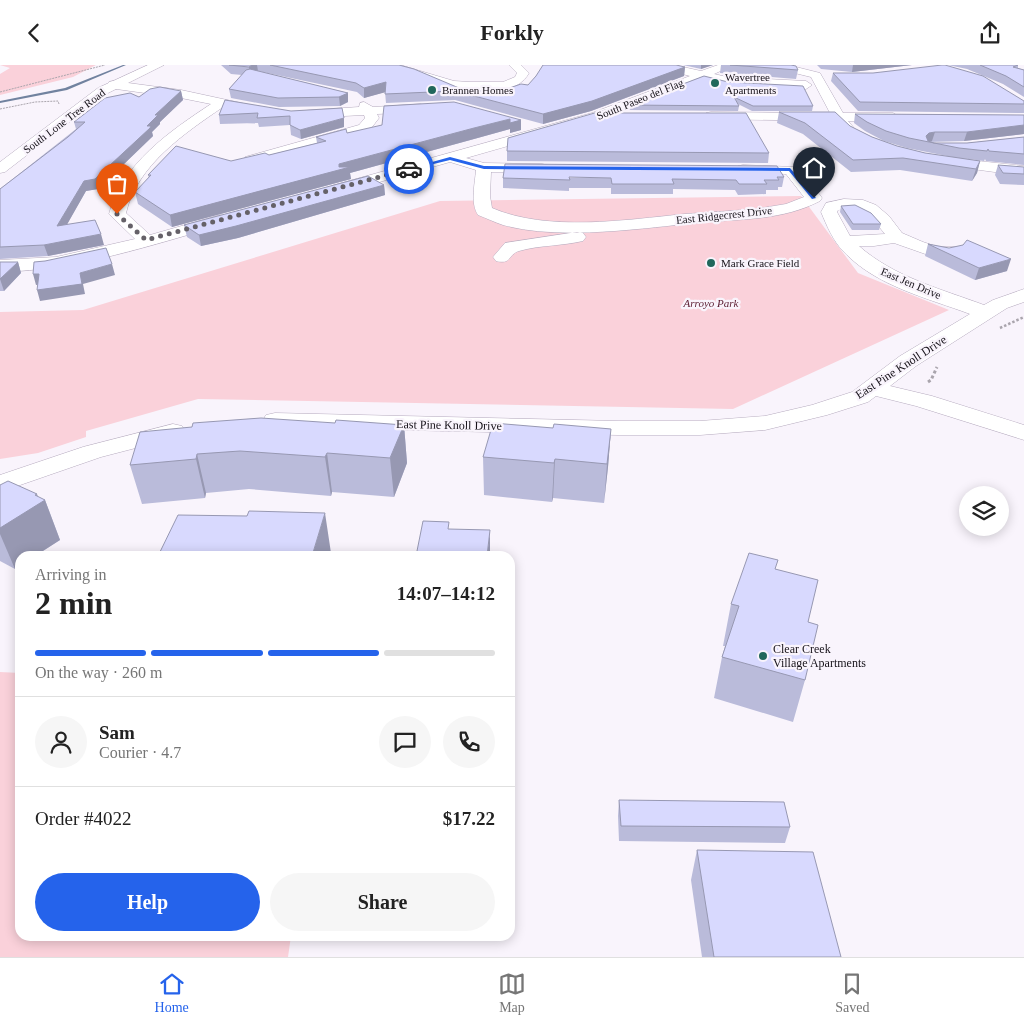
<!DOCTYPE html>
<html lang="en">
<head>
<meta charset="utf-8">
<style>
	body { margin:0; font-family:"Times New Roman",serif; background:#f6f6f6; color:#222; height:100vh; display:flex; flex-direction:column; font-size:19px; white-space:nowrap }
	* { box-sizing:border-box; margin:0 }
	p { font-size:16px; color:#767676 }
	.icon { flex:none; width:28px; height:28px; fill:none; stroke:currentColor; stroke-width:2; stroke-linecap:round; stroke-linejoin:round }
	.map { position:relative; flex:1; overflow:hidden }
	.details { position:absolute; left:15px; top:486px; width:500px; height:390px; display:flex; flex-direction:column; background:#fff; border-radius:15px; box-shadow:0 2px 12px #0003 }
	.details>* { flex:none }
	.tools { position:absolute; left:959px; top:421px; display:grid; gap:10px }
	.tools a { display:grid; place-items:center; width:50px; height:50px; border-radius:50%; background:#fff; box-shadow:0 2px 12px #0003; font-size:25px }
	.pin { position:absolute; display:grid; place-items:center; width:42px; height:42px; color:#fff; margin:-51px -21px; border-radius:50% 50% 50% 0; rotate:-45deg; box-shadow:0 0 5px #0007 }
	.pin .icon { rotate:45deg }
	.courier { position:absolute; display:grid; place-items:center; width:50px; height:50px; margin:-25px; border:4px solid #2563eb; border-radius:50%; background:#fff; color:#222; box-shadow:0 1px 6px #0007 }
	.summary em { font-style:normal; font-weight:700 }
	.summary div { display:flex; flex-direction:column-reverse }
	.summary { display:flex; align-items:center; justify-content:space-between; height:85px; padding:0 20px }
	h1 { font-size:32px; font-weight:700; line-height:38px }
	.bar { display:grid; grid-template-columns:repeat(4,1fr); gap:8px 5px; align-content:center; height:60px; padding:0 20px }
	.bar i { height:6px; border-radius:4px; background:#e0e0e0 }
	.bar .active { background:#2563eb }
	.bar p { grid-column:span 4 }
	.line { display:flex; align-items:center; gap:12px; padding:0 20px; border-top:1px solid #e0e0e0 }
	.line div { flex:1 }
	.round { display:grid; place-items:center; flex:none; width:52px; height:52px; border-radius:26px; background:#f6f6f6 }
	.button { display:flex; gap:10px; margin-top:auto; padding:10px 20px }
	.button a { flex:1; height:58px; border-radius:30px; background:#2563eb; color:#fff; font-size:20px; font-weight:700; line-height:58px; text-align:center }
	.button a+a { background:#f6f6f6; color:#222 }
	header { display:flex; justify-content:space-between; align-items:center; height:65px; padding:0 20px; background:#fff; font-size:22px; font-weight:700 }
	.tabs { display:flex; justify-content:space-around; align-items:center; height:70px; border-top:1px solid #e0e0e0; background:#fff; font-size:14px; color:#767676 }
	.tabs a { display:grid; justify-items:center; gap:2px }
	.tabs .active { color:#2563eb }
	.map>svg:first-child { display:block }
</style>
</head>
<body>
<header><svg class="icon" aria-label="back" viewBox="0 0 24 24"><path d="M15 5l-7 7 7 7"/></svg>Forkly<svg class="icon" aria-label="share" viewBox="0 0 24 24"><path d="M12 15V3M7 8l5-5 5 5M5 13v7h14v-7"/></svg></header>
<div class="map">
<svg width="1024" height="892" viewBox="0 0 1024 892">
	<rect width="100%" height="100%" fill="#f9f4fc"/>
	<path fill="#fad1da" d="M0,0H96L73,12L0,30V9L10,3Z
		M801,131L858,208L949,245L733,344L198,334L86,366V372L38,388L0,394V247L83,245L440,136Z
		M0,607L20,608V871H291L288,892H0Z"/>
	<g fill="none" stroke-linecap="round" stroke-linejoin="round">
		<path fill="#71829f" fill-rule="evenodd" d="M123,0H126L67,25L0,38V36L65,23Z"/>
		<defs>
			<path id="minor" d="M376,0H400L454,16L470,17H503L515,12L517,8L509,0H521L529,8C509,44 434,16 405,8C396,6 387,5 378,2Z
				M654,0H674L701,6L718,0H734L714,9L727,12L806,16L812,20L806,24L727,20L703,14L602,54L466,93L484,98L542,99L547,100L549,103L547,106L542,107H491L490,131L492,143C548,167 625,155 685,149C711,147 737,146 762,143L786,139L804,132L786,109L738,107L736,104L738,101L743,100L795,102L820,130L822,133L820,136C783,155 744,154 704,157C645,163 560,176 503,160C494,157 486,153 478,150C470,138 475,118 476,105L450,97L337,129L331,127L329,124L331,121L592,48L690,11L656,2Z
				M768,0H788L820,8L843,48H893L900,52L893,56H848L854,63L847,67L842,66L835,56L706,54L704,51L706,48L711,47L830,48L811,12L770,2Z
				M113,16L181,25L264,43L265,46L264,49L259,50L223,42C185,68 137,100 126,148L150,170L220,150L226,151L228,155L226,159C151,180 79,205 0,207V195L56,192L135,174L109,149C122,99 170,66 211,39L181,33L109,23L107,20L109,17Z
				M364,37L373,42L421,39L427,43L421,47L377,49L379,53L369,66L250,99L245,98L243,95L245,92L359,60L365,53L364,50L304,53L299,52L298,49L299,46L359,42L360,38Z
				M941,92L1024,101V111L936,99L934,96L936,93Z
				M844,134L863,135L876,140L889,151L902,168L923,177L938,182H959L962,186L959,190L945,193L931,191L894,178L874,181H859C894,212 941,224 984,240L993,235L1024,224V237L1007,243L916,301L890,321L932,331L1024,360V375L916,341L876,331L868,337L827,350L765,365L700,370H618L275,362L266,360L263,355L266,350L275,348L618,356H700L765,351L812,340L852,327L900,291L970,249C927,233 876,221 844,187C833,176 827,161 821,147L826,138ZM854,144L871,152L885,169L850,171L837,147L838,145Z
				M577,167L583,168L586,172L583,176C562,181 540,180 519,186C508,189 512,200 496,196L493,192L505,178Z
				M173,359L182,361L185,366L182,371L101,392L0,427V410L83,382Z"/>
			<path id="major" d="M148,0H164L106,29L5,107L0,108V97L98,23Z"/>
		</defs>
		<use href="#minor" stroke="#b6abbf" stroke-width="1"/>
		<use href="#major" stroke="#b6abbf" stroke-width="1"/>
		<path stroke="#aaa5ad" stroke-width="1" stroke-dasharray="2 1" stroke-linecap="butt" d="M0,27L105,0
			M0,44L35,37L58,36L59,39"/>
		<path stroke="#aaa5ad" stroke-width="2" stroke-dasharray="2 1" stroke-linecap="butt" d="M800,94L831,90"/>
		<path stroke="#aaa5ad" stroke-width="2.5" stroke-dasharray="2.5 2" stroke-linecap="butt" d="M1000,263L1024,252"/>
		<path stroke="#aaa5ad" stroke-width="3" stroke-dasharray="3 2.5" stroke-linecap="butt" d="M928,317L931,315L937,302"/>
		<use href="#minor" fill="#fff" fill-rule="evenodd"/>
		<use href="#major" fill="#fff" fill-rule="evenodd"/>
	</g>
	<path fill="#babbda" d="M221,0H399L459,23L495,28L528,20L685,2L684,11L591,46L543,59L455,35L386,38L385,27L364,33L357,27L258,6L348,28V37L340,41L279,42L231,33L229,24L242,10L231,9Z
		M683,0H713L701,4Z
		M721,0H791L798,5L796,14L720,8Z
		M817,0H912L852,7L821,4Z
		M948,0H1018V3L1024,5V32L1003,19L967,4Z
		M833,8L1024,36V48L858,46L831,16Z
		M704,11L813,41L812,46H752L738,39L739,41L738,46L628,45V40Z
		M181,26L183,35L160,57V59L152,67L153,71L152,72L98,124L86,126L67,159L104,180L48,191L0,194V124L76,64L74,57L139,32Z
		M225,35L344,62L301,74L291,70L290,60L259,62L258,58L220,59L219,50Z
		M779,47L850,61L872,72L897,81L925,88L952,92L907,83L884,76L865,66L854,58L855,49L1024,50V69L964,76L929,77L934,78H967L1024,72V100L986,96L985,94L984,96L961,93L980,96L977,108L972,116L900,105L851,107L803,69L777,58Z
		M612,48L769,88L768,98L507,96V86Z
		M521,55V65L510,68V64L474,74L350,108L351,114L172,162L138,139L135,127L149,113L148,110L269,90L317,78L316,72L347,68Z
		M998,100L1024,109V120L1000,119L995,110Z
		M784,112L782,122H778V125H766V129L738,130L735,125L673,124V129H611V123H569V126L503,123V113Z
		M384,120L385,130L238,173L201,181L187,172L184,160Z
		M841,141L881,159L879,165H852L840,147Z
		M928,179L1007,206L975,215L925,191Z
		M0,197H18L21,208L4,226H0Z
		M335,358L404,360L407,398L394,432L332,427L331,431L249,424L206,428L205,433L142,439L130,400Z
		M553,363L611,364L608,402L604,438L553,433L552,437L484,430L483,392Z
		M0,420L37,432L45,435L60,475L15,504L0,496Z
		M331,488L330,491H158Z
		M776,504L808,557L805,615L793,657L714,633L722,592L725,581H723L731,539Z
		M619,735L790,762L785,778L619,776L618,751Z
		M697,785L841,892H702L691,815Z"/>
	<path fill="#9798b2" d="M252,0H257L258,6L250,11L249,2Z
		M701,0H713L701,4Z
		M853,0H912L852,7Z
		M685,2L684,11L591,46L543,59V49Z
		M386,17V27L364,33V23Z
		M181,26L183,35L160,57V59L152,67L153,71L152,72L98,124L86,126L60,172L57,161L84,116L147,61L155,50Z
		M348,28V37L340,41L339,32Z
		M344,53V62L301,74L300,65Z
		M510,54L521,55V65L510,68V64L474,74L350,108L351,114L172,162L170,150L339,99L474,63Z
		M1024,60V69L964,76L967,67Z
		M935,67L932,76L927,77L926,71L929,68Z
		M980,96L977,108L972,116L976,104Z
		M384,120L385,130L238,173L201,181L199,170Z
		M101,169L104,180L48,191L44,180Z
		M1011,194L1007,206L975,215L979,203Z
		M18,197L21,208L4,226L0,214Z
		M112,199L115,210L83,219L85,229L40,236L37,225L80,208Z
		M33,209H39L43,219L36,220Z
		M404,360L407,398L394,432L390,393Z
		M611,364L608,402L604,438L607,399Z
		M327,388L332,427L331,431L325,392Z
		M197,389L206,428L205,433L196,394Z
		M555,394L553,433L552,437L554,398Z
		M37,429L40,438L45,435L60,475L35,491H20V501L15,504L0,469V463Z
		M325,448L331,488L330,491H312Z
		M490,465V491H487Z"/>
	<path fill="#d8d9fe" stroke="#9798b2" d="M229,0H252L249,2Z
		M270,0H399L414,4L459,23L495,28L521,19L528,20L536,11L543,0H676L685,2L592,36L543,49L455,26L385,29L386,17L364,23L356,18Z
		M730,0H791L796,1L798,5Z
		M942,0H945L983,11L1024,36V39L860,37L833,8H873Z
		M980,0H1018L1013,2L1024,5V22L1006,11Z
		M250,4L348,28L339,32L278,33L229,24L246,5Z
		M704,11L728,17L803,21L813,41H753L734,32L739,41L628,40Z
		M160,22L181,26L155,50H158L147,61H151L150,63L95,114L84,116L57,161L95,155L101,169L44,180L0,182V124L68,72L85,57H74L105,33L130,28L139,32L150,24Z
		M225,35L291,46L342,43L344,53L300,65L290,60V51L257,53L258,48L219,50Z
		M454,37L521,55L510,58V54L474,63L339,99V102H350L170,150L135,127L151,110H148L176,81L231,96L265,88L269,90L326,76L316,72L346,64L347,68L382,60L384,41Z
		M605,45L612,48H746L769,88L507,86L508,73Z
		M779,47H835L850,61L872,72L897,81L925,88L980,96L976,104L903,93L853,95L805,58Z
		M855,49L1024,50V60L967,67H935L929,68L926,71L928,76L934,78H967L1024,72V89L989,86L988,84L987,86L959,83L909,73L886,66L867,57Z
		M505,99L777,101L784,112H777L779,115H764L767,119H739L736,115L672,114L674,119H612L611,113L569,112L570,115L503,113Z
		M998,100L1024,102V109L1003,108Z
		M368,111L384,120L236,161L199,170L184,160Z
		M855,140L871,148L881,159H853L841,141Z
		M967,175L1011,194L979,203L928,179L949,183L963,180Z
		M106,183L112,199L80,208L82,219L37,225L39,209H33L34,197L45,196Z
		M0,197H18L0,214Z
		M261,353L335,358L336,355L404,360L390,393L327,388L325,392L240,386L197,389L196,394L130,400L140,367L192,362L193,358Z
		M493,358L553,363L554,359L611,364L607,399L555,394L554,398L483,392Z
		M8,416L37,429L35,430L45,435L0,463V420Z
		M249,446L325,448L312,491L235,490V491H158L178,450L247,451Z
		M423,456L449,457L448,464L490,465L487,491H416Z
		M749,488L778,495L775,504L818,515L808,557L818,560L805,615L722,592L739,541L731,539Z
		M619,735L784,737L790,762L621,761Z
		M697,785L813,787L841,892H714Z"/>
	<path fill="#2563eb" d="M450,92L484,101L790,103L816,133L812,134L789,106L484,104L450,95L409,105L407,104Z"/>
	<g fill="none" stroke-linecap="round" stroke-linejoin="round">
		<path stroke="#656168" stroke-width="5" stroke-dasharray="0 9" d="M117,149L146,175L409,104"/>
	</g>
	<g fill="#20675b" stroke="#f9f4fc" stroke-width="2">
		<circle cx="715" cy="18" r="5"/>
		<circle cx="432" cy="25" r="5"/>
		<circle cx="711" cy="198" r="5"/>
		<circle cx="763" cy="591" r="5"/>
	</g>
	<g text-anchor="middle" stroke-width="4.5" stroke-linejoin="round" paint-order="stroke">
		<g font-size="11" fill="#161219" stroke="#f9f4fc" text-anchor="start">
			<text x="725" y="16">Wavertree<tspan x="725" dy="13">Apartments</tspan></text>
			<text x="442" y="29">Brannen Homes</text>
			<text x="721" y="202">Mark Grace Field</text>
		</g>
		<g font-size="11" fill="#161219" stroke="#f9f4fc">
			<text transform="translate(640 34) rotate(-22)" y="4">South Paseo del Flag</text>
			<text transform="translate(64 56) rotate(-37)" y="4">South Lone Tree Road</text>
			<text transform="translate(724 150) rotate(-6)" y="4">East Ridgecrest Drive</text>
			<text transform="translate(911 218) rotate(23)" y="4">East Jen Drive</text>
		</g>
		<g font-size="11" font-style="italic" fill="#5c1d32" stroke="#f9f4fc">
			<text x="711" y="242">Arroyo Park</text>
		</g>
		<g font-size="12" fill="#161219" stroke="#f9f4fc">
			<text transform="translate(901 302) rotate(-33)" y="4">East Pine Knoll Drive</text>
			<text transform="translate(449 360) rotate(1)" y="4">East Pine Knoll Drive</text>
		</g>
		<g font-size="12" fill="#161219" stroke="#f9f4fc" text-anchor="start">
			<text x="773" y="588">Clear Creek<tspan x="773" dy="14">Village Apartments</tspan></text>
		</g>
	</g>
</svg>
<div class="tools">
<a><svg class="icon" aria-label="layers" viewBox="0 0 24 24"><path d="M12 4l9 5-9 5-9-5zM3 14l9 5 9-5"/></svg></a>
</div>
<div class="pin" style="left:117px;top:149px;background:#ea580c"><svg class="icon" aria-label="bag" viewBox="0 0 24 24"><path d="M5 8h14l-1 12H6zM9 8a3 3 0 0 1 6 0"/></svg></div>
<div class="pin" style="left:814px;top:133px;background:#1f2937"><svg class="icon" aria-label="home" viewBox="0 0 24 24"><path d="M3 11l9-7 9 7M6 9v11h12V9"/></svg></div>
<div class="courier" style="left:409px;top:104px"><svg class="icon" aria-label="car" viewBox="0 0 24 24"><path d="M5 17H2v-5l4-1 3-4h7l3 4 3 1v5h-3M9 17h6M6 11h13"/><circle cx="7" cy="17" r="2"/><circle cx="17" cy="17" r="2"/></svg></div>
<section class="details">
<div class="summary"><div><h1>2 min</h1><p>Arriving in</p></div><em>14:07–14:12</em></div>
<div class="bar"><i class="active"></i><i class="active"></i><i class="active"></i><i></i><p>On the way · 260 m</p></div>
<div class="line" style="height:90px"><a class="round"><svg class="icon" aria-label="person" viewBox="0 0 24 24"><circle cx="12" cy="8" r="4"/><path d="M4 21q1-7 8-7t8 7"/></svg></a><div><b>Sam</b><p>Courier · 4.7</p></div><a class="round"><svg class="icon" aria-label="chat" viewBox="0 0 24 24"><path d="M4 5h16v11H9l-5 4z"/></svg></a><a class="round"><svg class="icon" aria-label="phone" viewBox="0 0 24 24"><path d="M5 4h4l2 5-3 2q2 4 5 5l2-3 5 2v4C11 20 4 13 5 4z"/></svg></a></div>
<div class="line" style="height:65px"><div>Order #4022</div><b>$17.22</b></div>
<div class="button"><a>Help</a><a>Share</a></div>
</section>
</div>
<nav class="tabs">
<a class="active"><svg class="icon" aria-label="home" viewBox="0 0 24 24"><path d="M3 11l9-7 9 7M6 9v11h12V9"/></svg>Home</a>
<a><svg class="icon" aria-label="map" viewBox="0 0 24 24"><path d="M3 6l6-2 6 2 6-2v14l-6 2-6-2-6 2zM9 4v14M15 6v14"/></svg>Map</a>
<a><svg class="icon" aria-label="saved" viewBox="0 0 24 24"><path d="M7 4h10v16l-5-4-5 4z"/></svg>Saved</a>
</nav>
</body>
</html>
